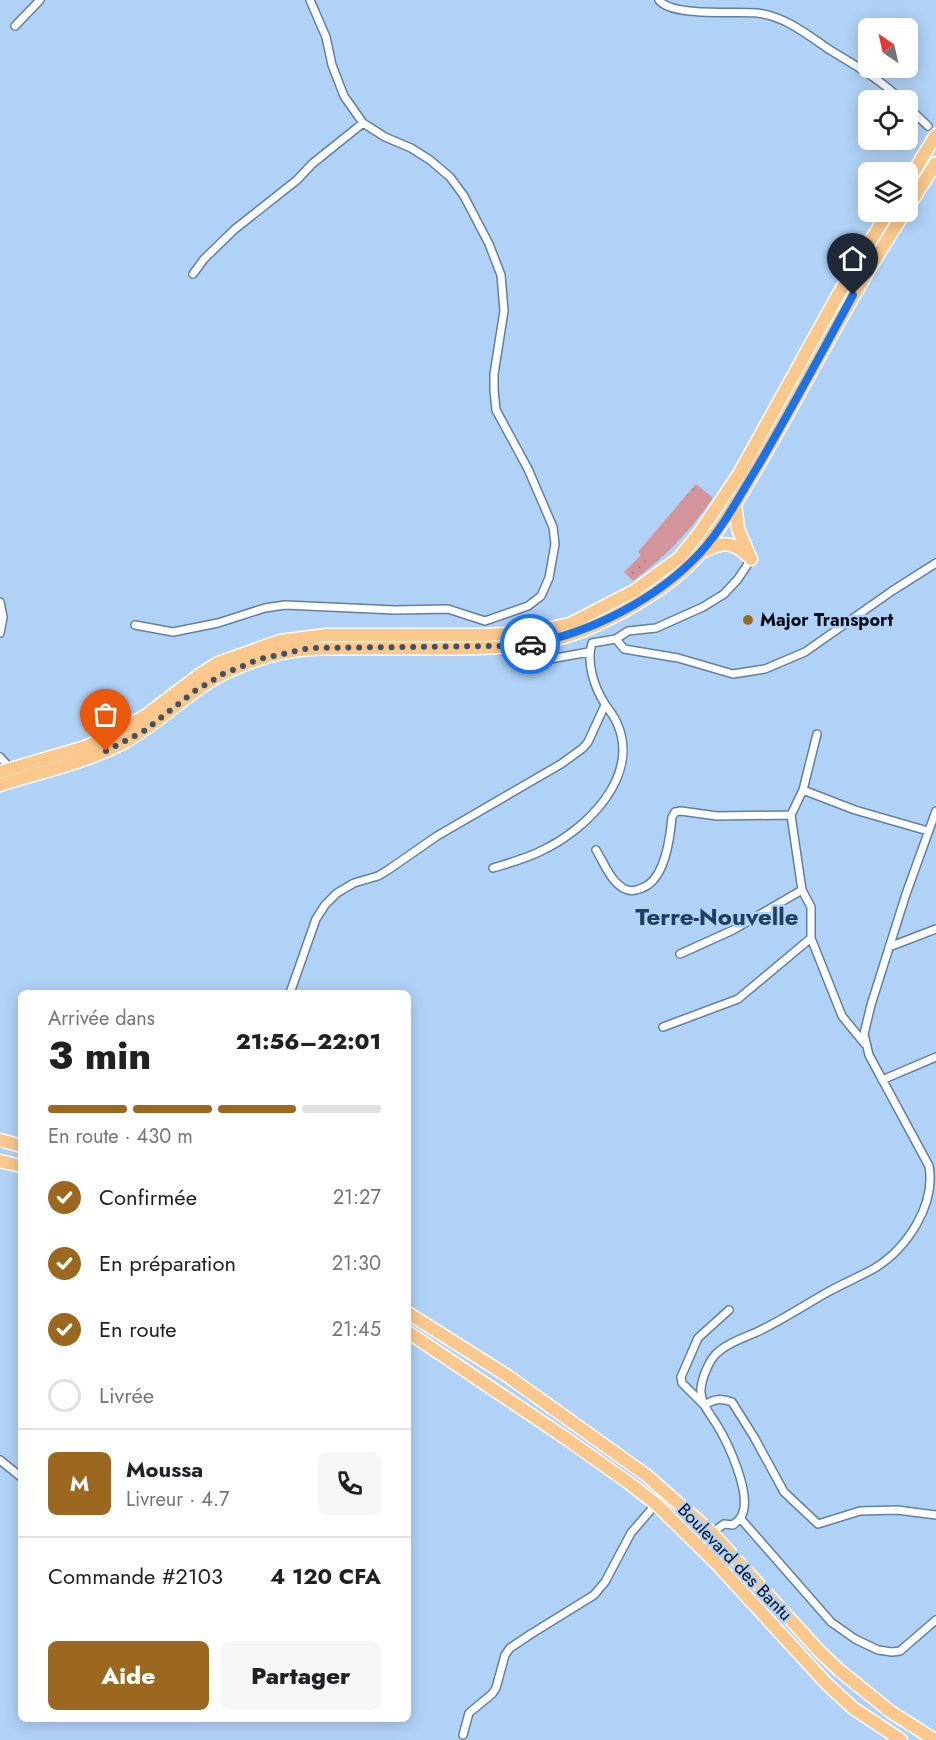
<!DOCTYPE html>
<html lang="fr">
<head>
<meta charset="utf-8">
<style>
	body { margin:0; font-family:Jost,sans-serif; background:#f6f6f6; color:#202124; height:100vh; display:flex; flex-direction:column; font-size:22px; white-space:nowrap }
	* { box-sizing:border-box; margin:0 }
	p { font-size:20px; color:#757577 }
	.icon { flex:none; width:33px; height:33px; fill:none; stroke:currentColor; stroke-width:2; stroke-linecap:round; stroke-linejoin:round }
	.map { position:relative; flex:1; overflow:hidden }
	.drawer { position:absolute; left:18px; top:990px; width:393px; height:732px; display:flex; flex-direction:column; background:#fff; border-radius:9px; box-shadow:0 3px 15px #0003 }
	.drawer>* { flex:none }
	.needle { width:39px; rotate:326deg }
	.fabs { position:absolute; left:858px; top:18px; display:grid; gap:12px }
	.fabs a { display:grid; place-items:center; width:60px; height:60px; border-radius:9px; background:#fff; box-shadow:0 3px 15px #0003; font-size:30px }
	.pin { position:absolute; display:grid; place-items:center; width:51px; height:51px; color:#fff; margin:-62px -26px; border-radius:50% 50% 50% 0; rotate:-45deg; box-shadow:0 0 6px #0007 }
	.pin .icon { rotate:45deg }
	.courier { position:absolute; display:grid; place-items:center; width:60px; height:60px; margin:-30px; border:4px solid #1a73e8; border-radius:50%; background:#fff; color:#222; box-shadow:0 2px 8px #0007 }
	.head em { font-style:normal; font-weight:800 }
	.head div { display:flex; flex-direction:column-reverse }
	.head { display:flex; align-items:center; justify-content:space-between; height:102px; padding:0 30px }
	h1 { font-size:39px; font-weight:800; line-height:45px }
	.bar { display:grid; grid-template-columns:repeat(4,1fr); gap:9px 6px; align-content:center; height:72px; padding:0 30px }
	.bar i { height:8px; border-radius:4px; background:#e0e0e0 }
	.bar .selected { background:#9c681f }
	.bar p { grid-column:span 4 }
	.line { display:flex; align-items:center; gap:15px; padding:0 30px; border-top:2px solid #e0e0e0 }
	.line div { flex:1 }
	.round { display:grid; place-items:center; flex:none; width:63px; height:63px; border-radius:9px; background:#f6f6f6 }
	ol { padding:0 30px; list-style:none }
	li { display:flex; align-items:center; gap:18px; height:66px }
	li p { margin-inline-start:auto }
	li .icon { padding:6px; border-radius:50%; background:#9c681f; color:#fff; stroke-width:4 }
	li:last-child { color:#757577 }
	li i { width:33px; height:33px; border:3px solid #e0e0e0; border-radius:50% }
	.cta { display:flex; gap:12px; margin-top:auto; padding:12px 30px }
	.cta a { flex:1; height:69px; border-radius:9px; background:#9c681f; color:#fff; font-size:24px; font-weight:800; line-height:69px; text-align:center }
	.cta a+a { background:#f6f6f6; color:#202124 }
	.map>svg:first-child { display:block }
</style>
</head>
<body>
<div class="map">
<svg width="936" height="1740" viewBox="0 0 936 1740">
	<defs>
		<pattern id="grass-dots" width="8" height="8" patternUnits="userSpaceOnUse" patternTransform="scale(1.5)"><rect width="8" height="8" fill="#d3949c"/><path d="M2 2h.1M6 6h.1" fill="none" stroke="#b47e86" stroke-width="1.8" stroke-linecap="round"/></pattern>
	</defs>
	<rect width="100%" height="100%" fill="#b0d2f7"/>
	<path fill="url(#grass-dots)" d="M696,484L713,498C690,531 666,556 633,581L624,572L641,555L638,552Z"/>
	<path fill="#d3949c" d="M697,488L711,499L685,533L654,564L640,552Z"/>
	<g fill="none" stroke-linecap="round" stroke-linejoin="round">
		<defs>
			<path id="minor" d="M659,0C671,17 736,11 757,13C785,16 808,35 830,50C855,65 881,80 901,100
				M15,26L40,0
				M908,107L928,126
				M193,274L204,259L235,229L297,180L312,164L363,123
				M0,602L3,617L0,633
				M135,625L173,632L218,623L265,608L285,605L395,610L448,609L485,621L528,606L541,596L549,578L555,544L553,527L528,469L496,410L494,390V374L504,311L501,275L489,244L464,196L450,177L430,160L411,148L385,137L363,123L344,96L332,65L326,37L310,0
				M616,639L624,649L678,658L733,674L765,669L805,652L892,591L936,563
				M528,663L589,652
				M0,757L11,769
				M803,790L855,810L928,831
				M791,815L803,790L817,734
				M596,850C604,863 610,880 623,888C630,892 635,891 642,888C665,880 670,839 672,817L675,812L681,811L717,816L791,815L802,890L811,907V938L842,1016L865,1044
				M493,868C509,863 525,859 541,851C586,830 641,777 617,723C614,716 609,710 605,704C594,687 586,662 592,643L616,639L628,631L656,628L703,607L724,594L738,579L751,559
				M889,947L936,929
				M680,954L733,930L802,890
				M290,993L316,919L325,905L337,893L354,883L378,876L388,870L437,836L561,764L583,748L588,742L605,705
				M663,1027L738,999L811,938
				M882,1080L936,1057
				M729,1310L698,1338L681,1377L682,1383L704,1405C715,1399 720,1398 732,1402L754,1437L784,1492L818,1524L860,1511L897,1510L936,1515
				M0,1460L21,1477
				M740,1518L831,1622L855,1639L878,1650L892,1652L900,1651L936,1620
				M712,1533L724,1524L733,1525C736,1522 741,1519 742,1515C752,1494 728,1443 717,1425C710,1414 702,1405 701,1393C700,1382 708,1363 715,1355C727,1342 748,1337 763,1329C785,1318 805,1305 826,1293C842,1284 859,1277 875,1268C907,1248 936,1205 929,1166L869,1055L864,1034L871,1005L906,894L936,811
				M463,1735L469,1713L492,1694L496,1688L505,1655L510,1648L531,1634L594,1595L605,1582L631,1533L656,1504"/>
			<path id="trunk" d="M908,181L936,135
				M908,207L936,163
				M735,503L738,529L751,559
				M702,552C722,542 731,540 748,556
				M0,772L85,747L108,737L145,716L202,673L218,663L280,641L326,635H484L527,633L570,624L634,591L679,558L700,532L739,474L838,295L888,212
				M0,785C40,772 84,763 121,744C150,729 171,708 197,690C221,672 252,660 282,653C314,646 347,649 380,648C433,648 491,651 543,642C594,633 669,591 702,551C730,516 752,476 774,438C817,362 857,285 905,212
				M0,1140L21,1146
				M0,1161L21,1166
				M408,1313L509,1377L646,1475L712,1533L819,1651L839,1670L891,1712L935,1740
				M408,1332L564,1437L629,1483L656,1504L717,1564L827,1684L853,1708L901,1740"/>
		</defs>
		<use href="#minor" stroke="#6080a1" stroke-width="10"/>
		<use href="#trunk" stroke="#fff" stroke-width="15"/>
		<use href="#minor" stroke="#fff" stroke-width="7"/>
		<use href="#trunk" stroke="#fac88c" stroke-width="12"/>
	</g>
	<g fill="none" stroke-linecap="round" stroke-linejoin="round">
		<path stroke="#405267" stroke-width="6" stroke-dasharray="0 10.8" d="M106,751L144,731L195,691L223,674L260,659L310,648L498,646L530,644"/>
		<path stroke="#1a73e8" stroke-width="8" d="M530,644C591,633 657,599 700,553C723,528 740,495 758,466C791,410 822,352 853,295"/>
	</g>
	<circle fill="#9c681f" stroke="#b0d2f7" stroke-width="2" cx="748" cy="620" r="6"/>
	<g text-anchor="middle" stroke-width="5" stroke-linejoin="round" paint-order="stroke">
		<g font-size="18" font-weight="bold" fill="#030d19" stroke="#b0d2f7" text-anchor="start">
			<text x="760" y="626">Major Transport</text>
		</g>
		<g font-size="18" fill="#030d19" stroke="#b0d2f7">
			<text transform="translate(735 1562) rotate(46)" y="6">Boulevard des Bantu</text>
		</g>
		<g font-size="24" font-weight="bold" fill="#213f5d" stroke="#b0d2f7">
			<text x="717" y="925">Terre-Nouvelle</text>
		</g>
	</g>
</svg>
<div class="fabs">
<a><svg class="needle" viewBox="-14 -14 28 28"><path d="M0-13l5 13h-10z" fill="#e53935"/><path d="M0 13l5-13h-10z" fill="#757577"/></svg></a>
<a><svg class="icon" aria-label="locate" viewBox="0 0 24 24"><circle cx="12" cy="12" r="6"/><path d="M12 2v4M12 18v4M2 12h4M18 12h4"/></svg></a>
<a><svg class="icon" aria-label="layers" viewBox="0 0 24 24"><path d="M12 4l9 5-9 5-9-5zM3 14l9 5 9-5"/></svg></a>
</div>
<div class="pin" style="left:106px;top:751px;background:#ea580c"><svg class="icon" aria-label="bag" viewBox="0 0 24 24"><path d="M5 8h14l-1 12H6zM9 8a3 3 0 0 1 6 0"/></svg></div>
<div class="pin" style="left:853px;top:295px;background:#1f2937"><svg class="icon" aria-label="home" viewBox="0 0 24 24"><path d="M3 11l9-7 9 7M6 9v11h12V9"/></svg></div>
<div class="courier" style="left:530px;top:644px"><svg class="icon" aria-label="car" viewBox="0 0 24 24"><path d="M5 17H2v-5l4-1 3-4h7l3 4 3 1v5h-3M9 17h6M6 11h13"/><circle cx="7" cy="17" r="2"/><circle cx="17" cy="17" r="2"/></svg></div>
<section class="drawer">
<div class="head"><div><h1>3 min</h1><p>Arrivée dans</p></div><em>21:56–22:01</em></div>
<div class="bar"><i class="selected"></i><i class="selected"></i><i class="selected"></i><i></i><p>En route · 430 m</p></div>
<ol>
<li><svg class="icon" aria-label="check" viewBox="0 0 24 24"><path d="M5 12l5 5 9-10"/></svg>Confirmée<p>21:27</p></li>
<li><svg class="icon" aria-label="check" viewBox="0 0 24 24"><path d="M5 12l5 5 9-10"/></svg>En préparation<p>21:30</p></li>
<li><svg class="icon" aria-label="check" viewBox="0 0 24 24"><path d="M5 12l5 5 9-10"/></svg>En route<p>21:45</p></li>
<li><i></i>Livrée</li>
</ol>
<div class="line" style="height:108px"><b class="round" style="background:#9c681f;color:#fff">M</b><div><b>Moussa</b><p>Livreur · 4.7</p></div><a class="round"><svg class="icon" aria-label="phone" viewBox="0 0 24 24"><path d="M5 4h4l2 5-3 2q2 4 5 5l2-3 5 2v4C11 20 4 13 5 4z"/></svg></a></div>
<div class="line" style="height:78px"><div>Commande #2103</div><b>4 120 CFA</b></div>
<div class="cta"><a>Aide</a><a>Partager</a></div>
</section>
</div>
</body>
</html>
